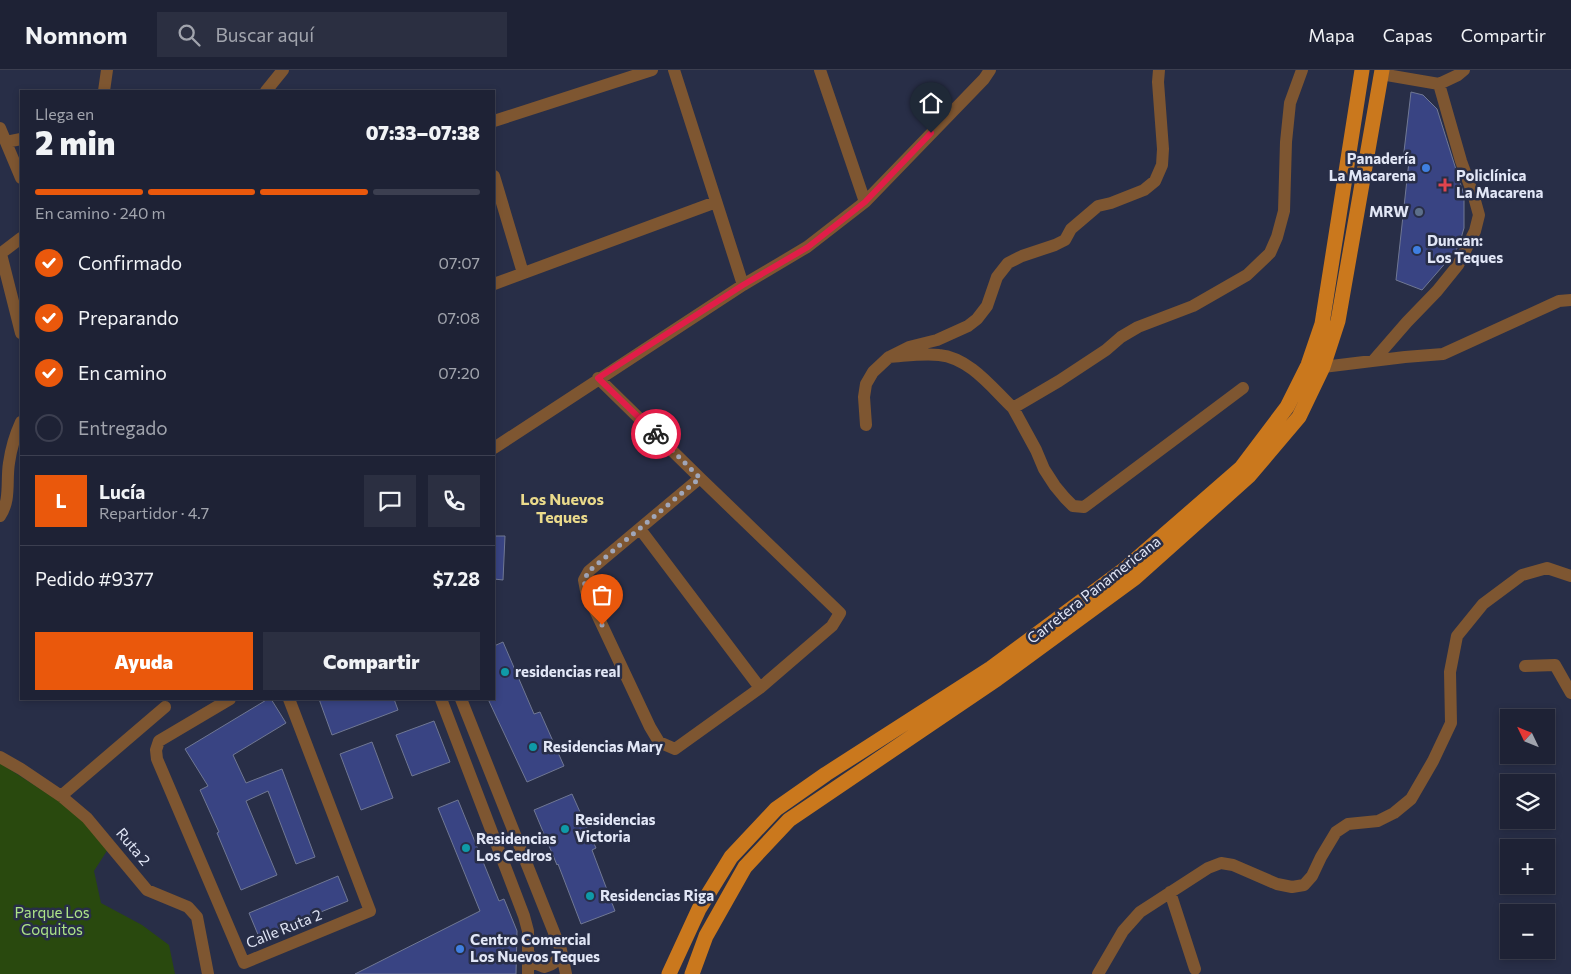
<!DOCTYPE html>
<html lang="es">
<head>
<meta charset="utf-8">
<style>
	body { margin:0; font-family:Commissioner,sans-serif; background:#2b2f41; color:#f1f3f6; height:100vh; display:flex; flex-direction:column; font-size:19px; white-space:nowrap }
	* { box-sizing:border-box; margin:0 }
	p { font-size:16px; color:#a1a4ad }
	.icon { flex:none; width:28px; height:28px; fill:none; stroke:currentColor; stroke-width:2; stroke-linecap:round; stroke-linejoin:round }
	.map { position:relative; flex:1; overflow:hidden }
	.details { position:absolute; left:20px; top:20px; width:475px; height:610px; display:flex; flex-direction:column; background:#1e2235; border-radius:0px; box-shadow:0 2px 8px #0003,0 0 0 1px #3c3f50 }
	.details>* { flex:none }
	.needle { width:32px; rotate:313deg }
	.fabs { position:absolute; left:1500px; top:639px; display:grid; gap:10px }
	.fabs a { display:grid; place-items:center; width:55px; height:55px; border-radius:0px; background:#1e2235; box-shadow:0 2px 8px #0003,0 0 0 1px #3c3f50; font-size:25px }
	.pin { position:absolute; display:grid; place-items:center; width:42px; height:42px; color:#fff; margin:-51px -21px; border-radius:50% 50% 50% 0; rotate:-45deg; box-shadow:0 0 5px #0007 }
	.pin .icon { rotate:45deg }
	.courier { position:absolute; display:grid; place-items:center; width:50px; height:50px; margin:-25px; border:4px solid #e11d48; border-radius:50%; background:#fff; color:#222; box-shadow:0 1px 6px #0007 }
	.headline em { font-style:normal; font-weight:800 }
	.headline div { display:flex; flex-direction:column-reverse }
	.headline { display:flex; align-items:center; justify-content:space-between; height:85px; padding:0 15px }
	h1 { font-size:32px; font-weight:800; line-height:38px }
	.bar { display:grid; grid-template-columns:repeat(4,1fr); gap:8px 5px; align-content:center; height:60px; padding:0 15px }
	.bar i { height:6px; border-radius:4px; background:#3c3f50 }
	.bar .current { background:#ea580c }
	.bar p { grid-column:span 4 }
	.line { display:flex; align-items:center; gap:12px; padding:0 15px; border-top:1px solid #3c3f50 }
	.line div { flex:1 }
	.round { display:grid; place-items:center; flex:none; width:52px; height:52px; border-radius:0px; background:#2b2f41 }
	ol { padding:0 15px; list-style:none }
	li { display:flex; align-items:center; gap:15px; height:55px }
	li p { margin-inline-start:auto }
	li .icon { padding:5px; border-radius:50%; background:#ea580c; color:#fff; stroke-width:4 }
	li:last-child { color:#a1a4ad }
	li i { width:28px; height:28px; border:2px solid #3c3f50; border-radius:50% }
	.primary-button { display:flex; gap:10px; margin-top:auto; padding:10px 15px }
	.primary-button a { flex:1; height:58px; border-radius:0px; background:#ea580c; color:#fff; font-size:20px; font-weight:800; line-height:58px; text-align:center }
	.primary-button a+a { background:#2b2f41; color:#f1f3f6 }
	header { display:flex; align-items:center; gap:30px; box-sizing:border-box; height:70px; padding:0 25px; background:#1e2235; border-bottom:1px solid #3c3f50 }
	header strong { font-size:24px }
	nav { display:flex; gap:28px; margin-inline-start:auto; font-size:18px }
	.search { width:350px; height:45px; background:#2b2f41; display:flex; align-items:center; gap:12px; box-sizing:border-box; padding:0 18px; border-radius:0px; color:#a1a4ad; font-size:19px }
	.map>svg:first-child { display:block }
</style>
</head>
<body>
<header>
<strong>Nomnom</strong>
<div class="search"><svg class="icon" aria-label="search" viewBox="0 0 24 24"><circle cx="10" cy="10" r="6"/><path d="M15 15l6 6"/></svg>Buscar aquí</div>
<nav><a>Mapa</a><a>Capas</a><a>Compartir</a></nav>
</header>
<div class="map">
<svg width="1571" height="904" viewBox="0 0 1571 904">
	<rect width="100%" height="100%" fill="#282e47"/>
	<path fill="#29490e" d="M0,693L73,740L110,776L94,801L101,833L142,855L169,875L175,904H0Z"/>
	<path fill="#394483" stroke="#707894" d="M1411,22L1423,25L1437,39L1464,125V158L1459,175L1455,182L1422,220L1396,210L1409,91L1403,90Z
		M494,466H505L503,510L494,509Z
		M503,572L534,644L540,642L564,696L527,712L488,629H494V576Z
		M268,629H271L286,653L233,685L246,713L282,699L315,787L296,794L268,721L246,731L277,805L241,820L217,763L219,762L200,720L208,716L185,679Z
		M319,629H394L398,640L332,665Z
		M434,651L450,692L412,706L396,665Z
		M372,672L393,728L361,740L340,684Z
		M572,724L596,778L592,780L615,841L581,854L558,794L557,795L534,740Z
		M458,730L499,831L504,829L517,861L516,904H355L480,841L438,738Z
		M338,806L348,831L259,867L249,843Z"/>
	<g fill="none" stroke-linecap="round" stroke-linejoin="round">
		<path stroke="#7e5631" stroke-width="12" d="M674,0L743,215
			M820,0L865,132
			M1381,4L1439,14L1458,5L1464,0
			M104,21L107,0
			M266,21L283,0
			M494,51L652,0
			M0,58L21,108
			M6,72L21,69
			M494,106L523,203
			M0,184L21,168
			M1,184L21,263
			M494,214L716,132
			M889,287C905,286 923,283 939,285C970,288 992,318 1013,338L1059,311L1106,280L1121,267L1138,257L1193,236L1247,205L1270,183L1277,167L1284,141L1286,72L1290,33L1302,0
			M1374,290L1407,252L1437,221L1458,195L1475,161L1479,145L1474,127L1461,91L1439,14
			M1323,297L1405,287L1443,284L1559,231L1571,230
			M598,308L700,408
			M1013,338L1036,380L1044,399L1055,416L1065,428L1073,436L1084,437L1243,318
			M866,355L864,327L866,314L873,302L889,287L909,277L937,270L968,256L977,249L987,236L997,207L1008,193L1022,186L1055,175L1065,170L1071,159L1098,136L1111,133L1144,120L1155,111L1162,95L1163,79L1158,12L1159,0
			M494,378L743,215L807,177L865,132L984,9L990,0
			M700,408L840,543L832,556L760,618L675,679L659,672L650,657L586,521L584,510L589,501Z
			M0,446C11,430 6,411 9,393C11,379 15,365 21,352
			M640,459L760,618
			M1525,596L1555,595L1571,623
			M230,629L159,671L156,680L157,689L244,893L370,841L289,629
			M441,629L524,846L528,861V904
			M461,629L561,880L566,904
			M0,687L21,699L61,726L87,748L147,820L188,837L197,847L208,904
			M61,726L165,637
			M1170,822L1195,899
			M529,884L534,893L544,897C554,895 560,889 561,880
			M1098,904L1123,861L1140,842L1208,798L1221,793L1233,795L1277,814L1292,817L1304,815L1312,806L1321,787L1336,762L1348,754L1378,751L1394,743L1411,729L1433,691L1451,653L1450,602L1457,566L1483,534L1522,505L1547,498L1571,506"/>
		<path stroke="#ca781d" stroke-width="15" d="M669,904L699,839L731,787L776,739L826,704L991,598L1126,498L1241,398L1287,337L1308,295L1322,254L1362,0
			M692,904L706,866L745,797L789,750L997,609L1135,508L1249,406L1299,347L1323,297L1338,251L1382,0"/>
	</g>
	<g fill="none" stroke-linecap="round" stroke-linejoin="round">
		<path stroke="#a0a6b9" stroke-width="5" stroke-dasharray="0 9" d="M602,555L586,521L584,510L589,501L700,408L656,364"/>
		<path stroke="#e11d48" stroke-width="6" d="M656,364L598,308L743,215L808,177L865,132L931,63"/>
	</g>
	<g fill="#3f7fe0" stroke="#282e47" stroke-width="2">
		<circle cx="1426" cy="98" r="5"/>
		<circle cx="1417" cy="180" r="5"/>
		<circle cx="460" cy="879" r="5"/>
	</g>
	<path fill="#e0444e" stroke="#282e47" stroke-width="2" d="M1442.5 107.5h5v5h5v5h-5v5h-5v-5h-5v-5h5z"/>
	<circle fill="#5c6f8a" stroke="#282e47" stroke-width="2" cx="1419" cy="142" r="5"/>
	<g fill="#0f9aa8" stroke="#282e47" stroke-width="2">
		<circle cx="505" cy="602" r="5"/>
		<circle cx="533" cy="677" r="5"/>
		<circle cx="565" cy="759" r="5"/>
		<circle cx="466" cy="778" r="5"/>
		<circle cx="590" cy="826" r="5"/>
	</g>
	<g text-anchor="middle" stroke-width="5" stroke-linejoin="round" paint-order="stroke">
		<g font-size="15" font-weight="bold" fill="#e1e6f6" stroke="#282e47" text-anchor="start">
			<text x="1416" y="94" text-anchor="end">Panadería<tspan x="1416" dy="17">La Macarena</tspan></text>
			<text x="1456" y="111">Policlínica<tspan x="1456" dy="17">La Macarena</tspan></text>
			<text x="1409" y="147" text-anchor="end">MRW</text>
			<text x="1427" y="176">Duncan:<tspan x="1427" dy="17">Los Teques</tspan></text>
			<text x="515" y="607">residencias real</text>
			<text x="543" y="682">Residencias Mary</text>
			<text x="575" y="755">Residencias<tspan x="575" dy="17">Victoria</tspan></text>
			<text x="476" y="774">Residencias<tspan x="476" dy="17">Los Cedros</tspan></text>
			<text x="600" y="831">Residencias Riga</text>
			<text x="470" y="875">Centro Comercial<tspan x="470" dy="17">Los Nuevos Teques</tspan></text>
		</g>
		<g font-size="15" fill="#e1e6f6" stroke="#282e47">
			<text transform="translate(1094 520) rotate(-38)" y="5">Carretera Panamericana</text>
			<text transform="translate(133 777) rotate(50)" y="5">Ruta 2</text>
			<text transform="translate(284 859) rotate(-22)" y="5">Calle Ruta 2</text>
		</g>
		<g font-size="15" fill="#ade488" stroke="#282e47">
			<text x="52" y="848">Parque Los<tspan x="52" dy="17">Coquitos</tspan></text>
		</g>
		<g font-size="16" font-weight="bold" fill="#eada8b" stroke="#282e47">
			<text x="562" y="435">Los Nuevos<tspan x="562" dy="18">Teques</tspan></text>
		</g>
	</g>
</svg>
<div class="fabs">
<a><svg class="needle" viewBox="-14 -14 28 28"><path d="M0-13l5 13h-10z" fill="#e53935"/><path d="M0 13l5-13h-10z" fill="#a1a4ad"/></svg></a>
<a><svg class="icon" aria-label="layers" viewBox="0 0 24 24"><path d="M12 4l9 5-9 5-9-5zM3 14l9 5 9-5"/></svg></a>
<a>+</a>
<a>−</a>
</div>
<div class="pin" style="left:602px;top:555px;background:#ea580c"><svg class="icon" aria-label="bag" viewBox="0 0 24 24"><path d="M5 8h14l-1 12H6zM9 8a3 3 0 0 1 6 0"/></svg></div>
<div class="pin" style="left:931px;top:63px;background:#1f2937"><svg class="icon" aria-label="home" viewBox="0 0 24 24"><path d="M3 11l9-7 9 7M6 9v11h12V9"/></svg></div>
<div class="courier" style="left:656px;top:364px"><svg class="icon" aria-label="bike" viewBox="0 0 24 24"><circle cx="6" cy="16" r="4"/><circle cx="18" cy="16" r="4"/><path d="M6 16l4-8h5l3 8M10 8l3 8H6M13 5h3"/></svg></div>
<section class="details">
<div class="headline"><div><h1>2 min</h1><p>Llega en</p></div><em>07:33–07:38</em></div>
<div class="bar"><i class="current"></i><i class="current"></i><i class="current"></i><i></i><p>En camino · 240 m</p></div>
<ol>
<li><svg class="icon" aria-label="check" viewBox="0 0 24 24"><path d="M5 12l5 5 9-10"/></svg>Confirmado<p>07:07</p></li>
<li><svg class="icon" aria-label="check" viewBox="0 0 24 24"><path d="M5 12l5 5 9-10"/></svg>Preparando<p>07:08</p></li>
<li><svg class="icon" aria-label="check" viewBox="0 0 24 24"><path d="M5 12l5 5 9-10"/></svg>En camino<p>07:20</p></li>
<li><i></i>Entregado</li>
</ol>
<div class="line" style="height:90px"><b class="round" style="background:#ea580c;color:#fff">L</b><div><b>Lucía</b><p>Repartidor · 4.7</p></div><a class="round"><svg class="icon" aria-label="chat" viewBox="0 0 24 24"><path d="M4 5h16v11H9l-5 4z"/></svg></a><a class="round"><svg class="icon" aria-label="phone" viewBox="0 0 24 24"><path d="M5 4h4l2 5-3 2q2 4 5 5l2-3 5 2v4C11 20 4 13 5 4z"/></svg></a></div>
<div class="line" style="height:65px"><div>Pedido #9377</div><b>$7.28</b></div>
<div class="primary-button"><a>Ayuda</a><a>Compartir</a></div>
</section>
</div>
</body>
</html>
